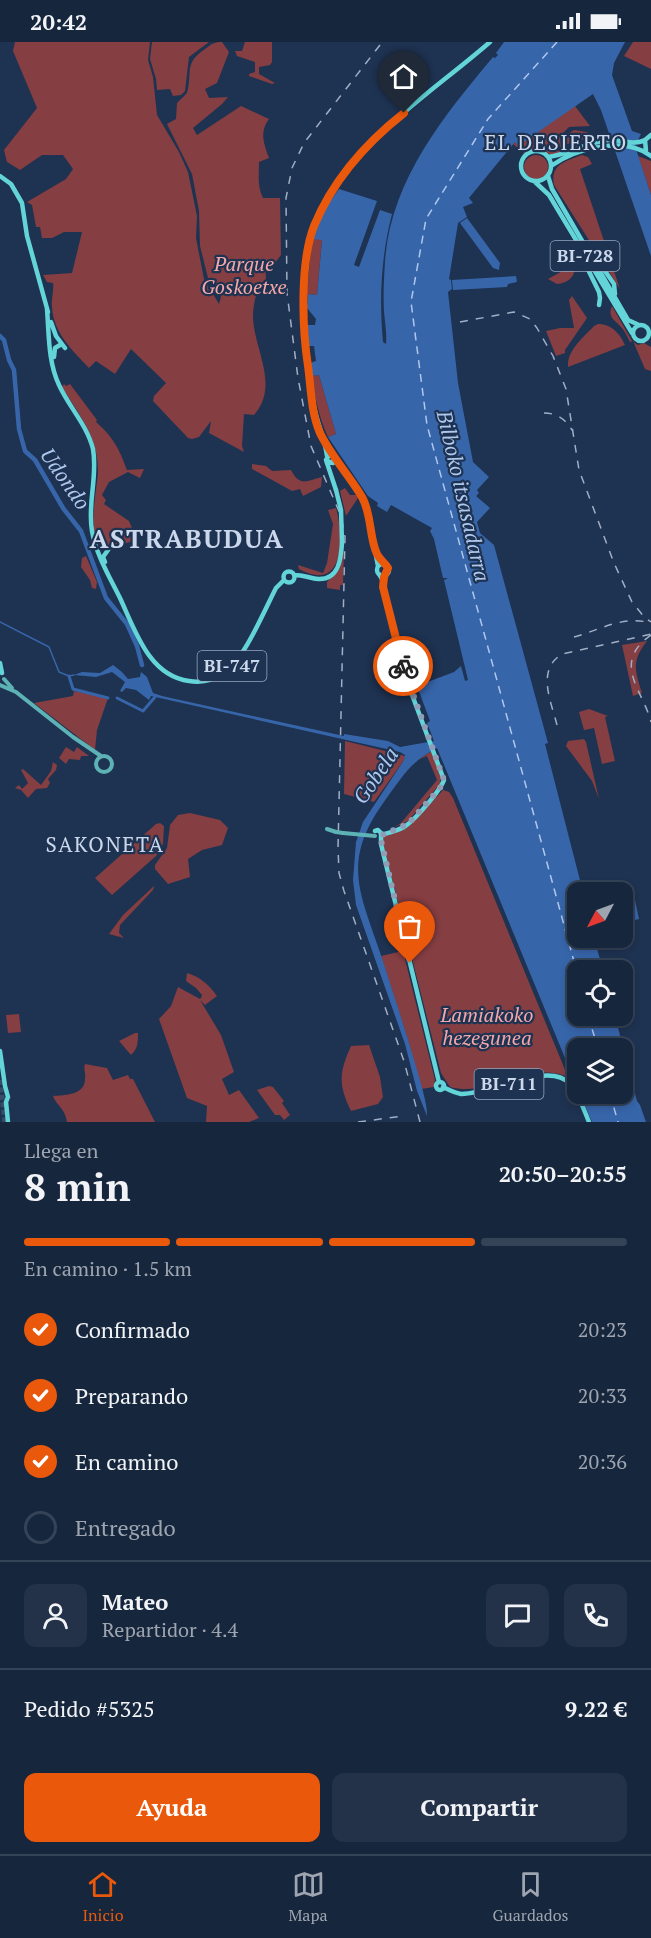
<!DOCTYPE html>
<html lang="es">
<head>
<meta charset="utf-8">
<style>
	body { margin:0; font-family:"PT Serif",serif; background:#233248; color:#f1f3f6; height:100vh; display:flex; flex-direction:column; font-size:22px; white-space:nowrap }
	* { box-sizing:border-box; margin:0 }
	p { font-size:20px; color:#9ea5b0 }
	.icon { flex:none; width:33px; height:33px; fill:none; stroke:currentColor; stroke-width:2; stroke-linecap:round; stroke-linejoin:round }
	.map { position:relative; height:1080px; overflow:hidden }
	.panel { display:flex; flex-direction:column; background:#16263d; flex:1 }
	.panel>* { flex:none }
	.needle { width:39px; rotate:229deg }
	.tools { position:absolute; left:567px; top:840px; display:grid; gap:12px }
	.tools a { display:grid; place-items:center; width:66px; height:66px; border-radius:12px; background:#16263d; box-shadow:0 3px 9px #0003,0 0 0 2px #354357; font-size:30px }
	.pin { position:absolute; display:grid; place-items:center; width:51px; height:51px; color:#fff; margin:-62px -26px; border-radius:50% 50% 50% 0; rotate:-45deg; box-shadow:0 0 6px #0007 }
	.pin .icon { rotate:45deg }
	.courier { position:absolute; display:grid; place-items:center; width:60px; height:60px; margin:-30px; border:4px solid #ea580c; border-radius:50%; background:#fff; color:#222; box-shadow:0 2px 8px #0007 }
	.headline em { font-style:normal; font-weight:700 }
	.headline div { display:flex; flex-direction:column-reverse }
	.headline { display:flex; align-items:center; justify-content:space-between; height:102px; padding:0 24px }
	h1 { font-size:39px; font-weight:700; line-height:45px }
	.bar { display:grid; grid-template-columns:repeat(4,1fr); gap:9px 6px; align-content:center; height:72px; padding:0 24px }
	.bar i { height:8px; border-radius:4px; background:#354357 }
	.bar .on { background:#ea580c }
	.bar p { grid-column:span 4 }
	.line { display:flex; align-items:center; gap:15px; padding:0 24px; border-top:2px solid #354357 }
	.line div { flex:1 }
	.round { display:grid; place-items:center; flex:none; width:63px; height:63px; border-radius:12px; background:#233248 }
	ol { padding:0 24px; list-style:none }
	li { display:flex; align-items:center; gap:18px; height:66px }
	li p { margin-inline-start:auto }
	li .icon { padding:6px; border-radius:50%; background:#ea580c; color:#fff; stroke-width:4 }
	li:last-child { color:#9ea5b0 }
	li i { width:33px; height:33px; border:3px solid #354357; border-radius:50% }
	.action { display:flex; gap:12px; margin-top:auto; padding:12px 24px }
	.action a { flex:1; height:69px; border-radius:12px; background:#ea580c; color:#fff; font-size:24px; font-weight:700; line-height:69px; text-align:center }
	.action a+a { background:#233248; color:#f1f3f6 }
	.status { display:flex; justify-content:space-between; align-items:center; height:42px; padding:0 30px; background:#16263d; direction:ltr }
	.status svg { height:16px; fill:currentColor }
	.tab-bar { display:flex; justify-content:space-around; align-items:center; height:84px; border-top:2px solid #354357; background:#16263d; font-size:16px; color:#9ea5b0 }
	.tab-bar a { display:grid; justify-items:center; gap:3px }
	.tab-bar .on { color:#ea580c }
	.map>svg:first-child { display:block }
</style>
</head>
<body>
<div class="status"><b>20:42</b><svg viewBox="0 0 49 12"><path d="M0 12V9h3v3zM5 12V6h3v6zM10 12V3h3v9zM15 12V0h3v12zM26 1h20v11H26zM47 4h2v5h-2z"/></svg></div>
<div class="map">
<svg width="651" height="1080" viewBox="0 0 651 1080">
	<rect width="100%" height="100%" fill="#1e3251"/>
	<path fill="#853e42" d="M15,0H150L148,18L153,35L157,73L179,110L188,130L197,174L196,196L204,237L219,262L221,255L216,248L214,239L208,236L200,204L199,169L192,132L167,82L176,77L177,61L187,51C193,30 183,22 205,7C212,2 213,0 222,0L229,10L217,41L205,47L209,56L228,55L222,62L193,86L197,93L241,64L269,77C259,90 264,102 269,116L259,120C259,133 257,144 263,156H280L281,213L271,226L265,222C265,228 267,236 265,241C264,245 259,248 257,252C254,257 254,265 253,271C252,306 281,342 254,373L244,372L242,404L244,410L209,391L211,379L199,395L192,397L188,396L153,359L154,354L166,341L131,307L115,332L96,319L89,326C72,308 53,290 52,265C51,257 54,250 53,241L47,240L43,233L72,231L82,190H64L52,196H42L40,185H36L32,163L27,160L66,137L73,127L63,113H42L20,128L7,120L4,108L37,66L13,9Z
		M152,0H209L189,15L185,49L181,53L173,54L170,47L157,48L156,37L150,17Z
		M245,0H272V20L270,23L259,25V32L275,41L272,42L249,34V32L255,30V20L237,14L235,9H242Z
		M633,0H651V27L624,14Z
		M575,64L590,84L569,85L560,94L561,105L551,107L536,101V104L553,110L561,108L560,111L552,113L535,106L524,111L513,102L515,100L518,103Z
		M574,88L587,90L597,96L579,98L565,103L566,93Z
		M524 125a12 12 0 1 1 24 0a12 12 0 1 1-24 0Z
		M582,113L588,115L592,122L580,127L620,247L554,143C550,123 565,119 582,113Z
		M638,114L651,119V153Z
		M312,197H322L317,253L308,252V258L307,250Z
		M575,222C576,234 569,241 557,242L548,237Z
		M572,254L587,276L565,308V311L556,314L546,289L560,286H574L569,258Z
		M612,264L632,299L638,303L644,301L651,305V329L645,327L633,299L630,300C628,296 625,290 622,286C615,278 607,276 612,264Z
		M598,282C612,282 620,292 625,303L568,325C567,308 583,296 594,284Z
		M319,333L336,392L328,395C319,375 315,356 312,334Z
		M64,342L66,344L70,342L97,378L96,380C113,395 119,406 127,428L144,427L140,436L128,430L109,440L102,453L106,458L104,462L129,479L137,498L105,507C84,495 98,447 98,428C98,394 78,372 62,345Z
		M252,422L266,424L272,429L291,428C300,445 306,439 322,435L321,445L303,454L300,447L292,449L252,427Z
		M345,446L350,453H356L358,456L346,474L340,449Z
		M336,466C344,495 345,552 299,527L298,523L323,531L327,521L333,482L328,468Z
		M344,507L343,543H340V548L327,546V540L340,526Z
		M86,514L97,540L96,547L92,546L90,538L81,525L82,516Z
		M647,599C631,620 635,628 642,651L633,654L622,603Z
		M74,649L108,656L97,688L95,708L34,661L73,654Z
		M589,667L608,674L605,675L615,719L602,722L594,686L584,688L579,670Z
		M584,697L586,700L599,757L592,739L566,704L568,699Z
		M345,699L405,714L404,718L374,760L344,752Z
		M66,705L74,710L77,705L89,714H81L80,718L69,717L66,722L59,716Z
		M432,709L441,732L440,742L408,779L393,786L401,781L437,738L427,714L417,718Z
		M53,720L57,723L56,728L48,737L50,741L47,746L36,747L28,756L21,748L15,746L19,743L22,747L28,741L21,728L23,727L41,743L51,729Z
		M443,748L449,750L453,756L568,1035C528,1018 490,1056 450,1045L441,1031L382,798L384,794L407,786Z
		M190,771L220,778L228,786L222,803L202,808L188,817L190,835L168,842L155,827V823L167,806L170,783L178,773Z
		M160,781L164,784L163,802L156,814L112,853L95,836L156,782Z
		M155,841L153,848L120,883L119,891L124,896L109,892L123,873L154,844Z
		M403,909L435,1038L434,1045L421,1047L408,998L381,914Z
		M187,931C201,935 209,943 217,954L205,963L200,958L221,993L234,1030L222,1037L229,1053L239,1048L259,1076L249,1080H206L207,1064L187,1056L159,977L171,964L178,945L200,957L201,956L202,953L196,946L186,939Z
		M19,972L21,990L8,991L6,973Z
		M135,991H138C138,1000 138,1007 131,1013L119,999Z
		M369,1003L380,1035L383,1055L378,1062L351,1069C338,1042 339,1031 351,1004Z
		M85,1022L107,1026L113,1038L128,1033L130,1037H133L155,1080H67C65,1066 56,1063 53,1054C65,1053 85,1053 85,1037C86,1030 83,1028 85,1022Z
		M269,1044L273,1045L284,1059L282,1061L290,1073L284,1078L280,1073H275L257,1048Z"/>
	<path fill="#3765aa" d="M504,0H625L614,21L612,33L632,89L641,92L635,104L651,153V214L601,68L593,52L518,104L515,100L469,156L473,161L463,165L467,175L458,181L449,237L451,238L452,247L448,250L458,341L473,420L489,435L477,448L479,451L476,454L490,466L477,480L480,491L494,503L548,701L545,702L583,850H578V896H594L603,928H578V974H615L637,1059L640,1063L646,1080H592L580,1052H622V1006H578L577,1045L437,706C410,720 403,734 386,757C340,820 360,850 382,916C393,951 405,986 415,1021C419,1035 428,1063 427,1074L417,1049L405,1002L356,863L353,838L356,800L363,780L404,718L405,713L400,710L151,654L149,658L136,648L126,646L122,650L120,649L125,640L112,630L96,635L74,633L82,630L100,631L113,623L122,630L128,637L140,635L141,630L147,635L153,651L162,654L344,694V692L388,699L400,705L434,699L427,681L430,679L417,644L454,630L461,624L465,639L468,638L444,538L448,536H443L434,497L430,489L432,486L391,463L387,470L377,464L378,461L368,454L328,395L336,392L319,333L312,334L310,321L316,319L314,304H308L307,283H315L316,277L307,266L308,252L317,253L322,198L312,197L325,166L339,147L377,159L354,223L359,225L380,168L392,172C381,215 379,256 383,300L386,302C387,293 385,280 384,270C383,253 384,236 385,219C391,138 443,75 493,15L495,16L498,13L496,11Z
		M467,176L500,221L499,228L493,226L460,181Z
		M516,234L517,240L508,242L507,245L453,248L452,238Z
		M634,853L639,877L626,880L623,855Z"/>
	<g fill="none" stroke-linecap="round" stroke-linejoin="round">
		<path stroke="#3765aa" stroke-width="1.5" d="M0,580L49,605L59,630L69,634L74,633"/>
		<path stroke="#3765aa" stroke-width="3" d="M69,634L73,647L108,656
			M117,656L143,669L155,655"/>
		<path stroke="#3765aa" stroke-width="4.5" d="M0,294L4,298L9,318L14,328L19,387L25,409L35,418L63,466L81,489L106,556L127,582L137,604L142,623"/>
		<path stroke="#aec8ee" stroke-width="1.5" stroke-dasharray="8 6" stroke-linecap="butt" d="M557,0L488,77L426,177L411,260L427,383L578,934
			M588,974L598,1006
			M610,1052L618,1080"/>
		<path stroke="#384b68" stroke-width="5" stroke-dasharray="5 2.5" stroke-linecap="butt" d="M0,1038L5,1080"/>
		<path stroke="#5cb2b5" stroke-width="4" d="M4,637L12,646
			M0,643L16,650L73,695L101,714
			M96 722a8 8 0 1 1 16 0a8 8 0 1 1-16 0Z
			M327,787L336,790
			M343,791L375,794"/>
		<path stroke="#63d5d9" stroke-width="4.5" d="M646,109L645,98L651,93
			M521 124a15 15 0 1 1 30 0a15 15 0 1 1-30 0Z
			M548,115C568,113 587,100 608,98C620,97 635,104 645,98
			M551,124C576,106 625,94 651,114
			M0,134L11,142L22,161L27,194L48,270
			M548,134L552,147L628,278L639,283
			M534,139L549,153L632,291
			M589,206L614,242L615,252
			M308,207C300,258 305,314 314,365C317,381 325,397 327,414
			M579,209L599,250L600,256L599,263
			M307,210C308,195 314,184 320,171C357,96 429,53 490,0
			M47,267C49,292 48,320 59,343C69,365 87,383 93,407C98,435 87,462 92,489C96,512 109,534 120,556C135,588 149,634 189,639C201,641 214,638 224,631C244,618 264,569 276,546L284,538
			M51,280L56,294L65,306
			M633 291a8 8 0 1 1 16 0a8 8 0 1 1-16 0Z
			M54,315L55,306L60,303
			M335,416L366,462L378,524
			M327,419L333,421L335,415L329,413L326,418L336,448
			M105,520L103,515L108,508
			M377 528a6 6 0 1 1 12 0a6 6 0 1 1-12 0Z
			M283.5 535a5.5 5.5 0 1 1 11 0a5.5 5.5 0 1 1-11 0Z
			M379,532L382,537L392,584L411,650L444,738C440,749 414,779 404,785C397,789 388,791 381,793
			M294,533C303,533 310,536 318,537C339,538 341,517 342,501
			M0,621L2,631
			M375,789L378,788L381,791V802L439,1040
			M0,1009L5,1044L8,1055L6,1060L8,1080
			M436 1044a4 4 0 1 1 8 0a4 4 0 1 1-8 0Z
			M443,1045C449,1048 455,1051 461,1052C490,1053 549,1018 570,1042C579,1052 584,1068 589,1080"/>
		<path stroke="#a0afc5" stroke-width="1.5" stroke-dasharray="8 8" stroke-linecap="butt" d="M380,3L304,101L292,126L286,156L287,251L298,336L311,404L341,474L345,495L338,806L339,831L344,849L404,1019L420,1080
			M460,280L514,270L530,277L537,286L553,314L566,347L579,428L614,521L632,560L645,576L651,580
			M544,371C557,371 565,377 572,388
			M651,593C611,621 643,648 651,680
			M574,595C600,588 623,573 651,581
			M557,683C551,659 536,628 562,612L651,592
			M358,1080L403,1074"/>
		<path stroke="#5cb2b5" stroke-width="4" d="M336,790L343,791"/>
		<path stroke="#63d5d9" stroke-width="4.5" d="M336,448L341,468L342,501"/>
	</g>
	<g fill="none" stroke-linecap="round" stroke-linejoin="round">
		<path stroke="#8e9eb6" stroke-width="6" stroke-dasharray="0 10.8" d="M403,624L444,738L440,746L408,782L380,794L410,921"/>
		<path stroke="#ea580c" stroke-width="8" d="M403,624L383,545L384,535L388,526C385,521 380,518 377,512C369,495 372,473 362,455C349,433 331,414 320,391C311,371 311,345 308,324C302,285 300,220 314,184C333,138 366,101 404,71"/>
	</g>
	<g text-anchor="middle" stroke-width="4.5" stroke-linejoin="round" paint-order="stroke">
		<g fill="#1e3251" stroke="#97a6be" stroke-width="1.5">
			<rect x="550.5" y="199" width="69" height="30" rx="4.5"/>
			<rect x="197.5" y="609" width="69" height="30" rx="4.5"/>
			<rect x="474.5" y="1027" width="69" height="30" rx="4.5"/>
		</g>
		<g font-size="18" font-weight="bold" fill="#cbd8ec">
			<text x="585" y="220">BI-728</text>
			<text x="232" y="630">BI-747</text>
			<text x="509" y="1048">BI-711</text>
		</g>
		<g font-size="20" font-style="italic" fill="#f4a7a8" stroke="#1e3251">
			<text x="244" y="229">Parque<tspan x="244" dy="23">Goskoetxe</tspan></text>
			<text x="487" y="980">Lamiakoko<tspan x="487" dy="23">hezegunea</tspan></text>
		</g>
		<g font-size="21" letter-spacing="1.5" fill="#cbd8ec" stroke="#1e3251">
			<text x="556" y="108">EL DESIERTO</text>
			<text x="105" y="810">SAKONETA</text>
		</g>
		<g font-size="21" font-style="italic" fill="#aec8ee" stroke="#1e3251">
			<text transform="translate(65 437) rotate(55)" y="7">Udondo</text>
			<text transform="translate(463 454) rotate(77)" y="7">Bilboko itsasadarra</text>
			<text transform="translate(376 734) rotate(-56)" y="7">Gobela</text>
		</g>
		<g font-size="26" font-weight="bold" letter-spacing="1.5" fill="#cbd8ec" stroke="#1e3251">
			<text x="187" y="506">ASTRABUDUA</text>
		</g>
	</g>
</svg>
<div class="tools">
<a><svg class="needle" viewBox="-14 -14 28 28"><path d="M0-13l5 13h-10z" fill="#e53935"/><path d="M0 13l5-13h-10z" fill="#9ea5b0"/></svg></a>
<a><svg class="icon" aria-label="locate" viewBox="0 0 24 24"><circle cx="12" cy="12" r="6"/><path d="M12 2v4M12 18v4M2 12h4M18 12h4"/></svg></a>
<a><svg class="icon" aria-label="layers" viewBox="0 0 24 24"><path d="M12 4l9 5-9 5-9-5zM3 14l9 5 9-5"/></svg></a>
</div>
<div class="pin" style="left:410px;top:921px;background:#ea580c"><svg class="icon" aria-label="bag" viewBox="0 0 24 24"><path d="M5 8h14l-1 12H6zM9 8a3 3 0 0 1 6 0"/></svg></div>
<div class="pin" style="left:404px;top:71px;background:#1f2937"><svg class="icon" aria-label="home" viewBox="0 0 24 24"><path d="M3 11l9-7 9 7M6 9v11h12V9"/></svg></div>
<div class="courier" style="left:403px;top:624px"><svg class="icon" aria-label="bike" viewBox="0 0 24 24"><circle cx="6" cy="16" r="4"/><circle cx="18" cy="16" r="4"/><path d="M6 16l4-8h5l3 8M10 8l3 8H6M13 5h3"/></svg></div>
</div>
<section class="panel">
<div class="headline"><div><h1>8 min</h1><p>Llega en</p></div><em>20:50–20:55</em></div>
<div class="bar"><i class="on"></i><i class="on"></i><i class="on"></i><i></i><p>En camino · 1.5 km</p></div>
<ol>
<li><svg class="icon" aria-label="check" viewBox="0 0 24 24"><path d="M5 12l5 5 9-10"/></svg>Confirmado<p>20:23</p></li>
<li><svg class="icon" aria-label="check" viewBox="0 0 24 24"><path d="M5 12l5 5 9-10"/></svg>Preparando<p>20:33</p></li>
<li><svg class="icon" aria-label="check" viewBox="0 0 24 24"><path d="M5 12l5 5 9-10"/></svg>En camino<p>20:36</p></li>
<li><i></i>Entregado</li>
</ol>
<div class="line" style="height:108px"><a class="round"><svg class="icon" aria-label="person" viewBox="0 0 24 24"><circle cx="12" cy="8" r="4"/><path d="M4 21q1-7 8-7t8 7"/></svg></a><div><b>Mateo</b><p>Repartidor · 4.4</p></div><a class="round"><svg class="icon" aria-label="chat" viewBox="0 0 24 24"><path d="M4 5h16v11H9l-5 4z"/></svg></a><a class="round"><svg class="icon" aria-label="phone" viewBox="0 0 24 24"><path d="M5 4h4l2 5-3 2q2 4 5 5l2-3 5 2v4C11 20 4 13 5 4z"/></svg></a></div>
<div class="line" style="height:78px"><div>Pedido #5325</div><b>9.22 €</b></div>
<div class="action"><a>Ayuda</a><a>Compartir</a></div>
</section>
<nav class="tab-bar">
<a class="on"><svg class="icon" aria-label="home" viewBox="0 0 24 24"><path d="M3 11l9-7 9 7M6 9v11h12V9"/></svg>Inicio</a>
<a><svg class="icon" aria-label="map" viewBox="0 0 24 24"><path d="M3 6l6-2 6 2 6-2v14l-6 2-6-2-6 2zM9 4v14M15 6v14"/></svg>Mapa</a>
<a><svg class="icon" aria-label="saved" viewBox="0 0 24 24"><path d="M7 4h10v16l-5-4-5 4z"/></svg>Guardados</a>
</nav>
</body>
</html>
